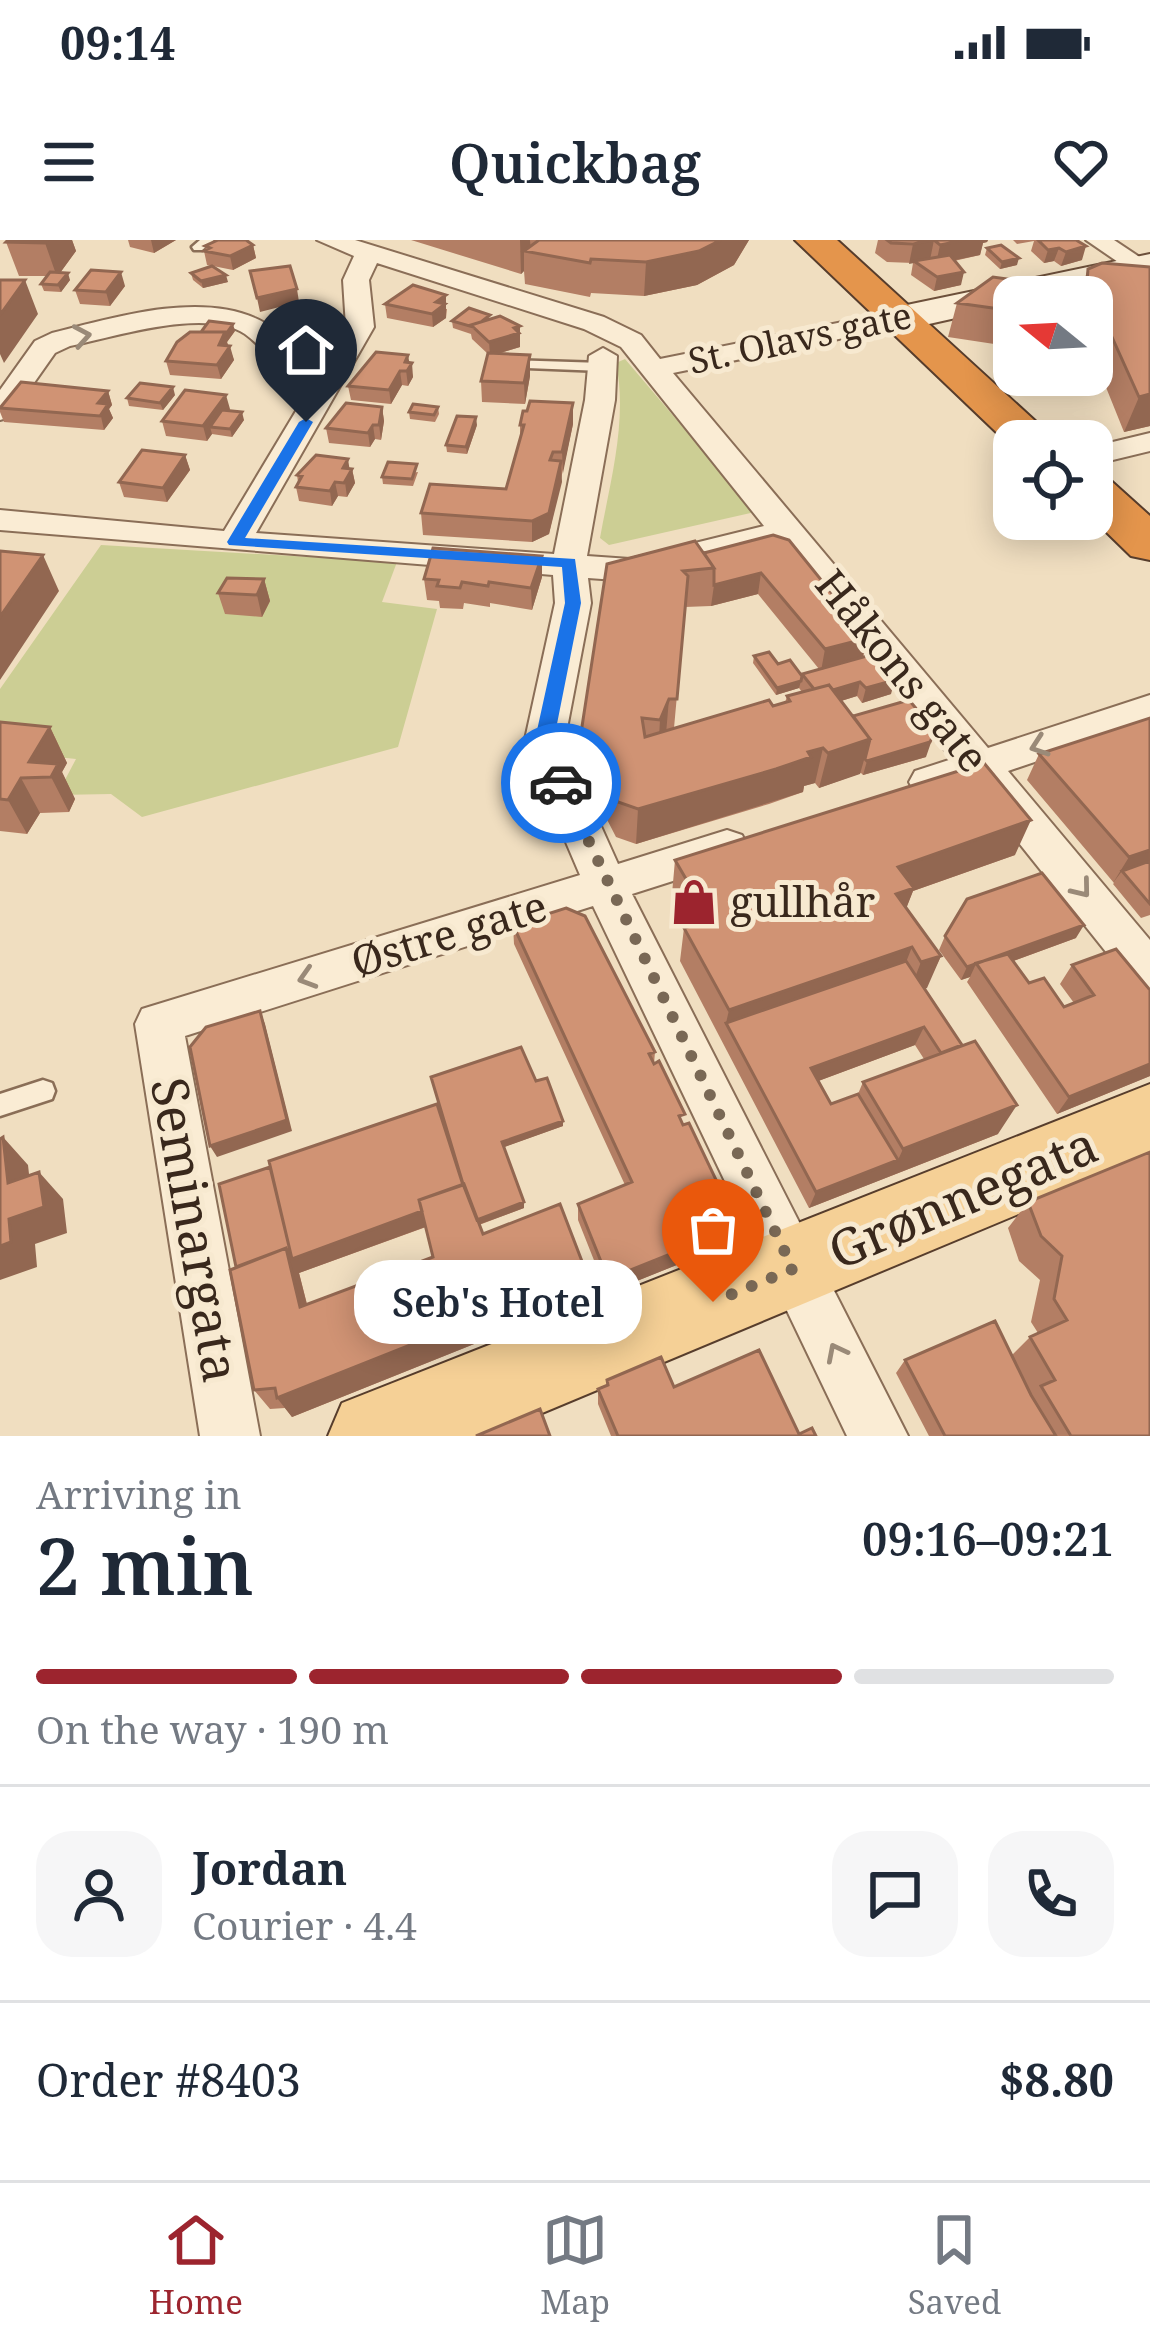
<!DOCTYPE html>
<html lang="en">
<head>
<meta charset="utf-8">
<style>
	body { margin:0; font-family:"Noto Serif",serif; background:#f6f6f7; color:#1f2937; height:100vh; display:flex; flex-direction:column; font-size:45px; white-space:nowrap }
	* { box-sizing:border-box; margin:0 }
	p { font-size:39px; color:#747a83 }
	.icon { flex:none; width:66px; height:66px; fill:none; stroke:currentColor; stroke-width:2; stroke-linecap:round; stroke-linejoin:round }
	.map { position:relative; height:1196px; overflow:hidden }
	.details { display:flex; flex-direction:column; background:#fff; flex:1 }
	.details>* { flex:none }
	.needle { width:78px; rotate:288deg }
	.fabs { position:absolute; left:993px; top:36px; display:grid; gap:24px }
	.fabs a { display:grid; place-items:center; width:120px; height:120px; border-radius:24px; background:#fff; box-shadow:0 6px 30px #0003; font-size:60px }
	.pin { position:absolute; display:grid; place-items:center; width:102px; height:102px; color:#fff; margin:-123px -51px; border-radius:50% 50% 50% 0; rotate:-45deg; box-shadow:0 0 12px #0007 }
	.pin .icon { rotate:45deg }
	.courier { position:absolute; display:grid; place-items:center; width:120px; height:120px; margin:-60px; border:9px solid #1a73e8; border-radius:50%; background:#fff; color:#222; box-shadow:0 3px 15px #0007 }
	.bubble { position:absolute; height:84px; border-radius:36px; background:#fff; box-shadow:0 6px 30px #0003; font-size:39px; font-weight:600; line-height:84px; text-align:center }
	.headline em { font-style:normal; font-weight:600 }
	.headline div { display:flex; flex-direction:column-reverse }
	.headline { display:flex; align-items:center; justify-content:space-between; height:204px; padding:0 36px }
	h1 { font-size:78px; font-weight:600; line-height:90px }
	.bar { display:grid; grid-template-columns:repeat(4,1fr); gap:18px 12px; align-content:center; height:144px; padding:0 36px }
	.bar i { height:15px; border-radius:9px; background:#e0e1e3 }
	.bar .current { background:#9c242e }
	.bar p { grid-column:span 4 }
	.line { display:flex; align-items:center; gap:30px; padding:0 36px; border-top:3px solid #e0e1e3 }
	.line div { flex:1 }
	.round { display:grid; place-items:center; flex:none; width:126px; height:126px; border-radius:36px; background:#f6f6f7 }
	.status { display:flex; justify-content:space-between; align-items:center; height:84px; padding:0 60px; background:#fff; direction:ltr }
	.status svg { height:33px; fill:currentColor }
	header { display:flex; justify-content:space-between; align-items:center; height:156px; padding:0 36px; background:#fff; font-size:54px; font-weight:600 }
	.menu { display:flex; justify-content:space-around; align-items:center; height:168px; border-top:3px solid #e0e1e3; background:#fff; font-size:33px; color:#747a83 }
	.menu a { display:grid; justify-items:center; gap:6px }
	.menu .current { color:#9c242e }
	.map>svg:first-child { display:block }
</style>
</head>
<body>
<div class="status"><b>09:14</b><svg viewBox="0 0 49 12"><path d="M0 12V9h3v3zM5 12V6h3v6zM10 12V3h3v9zM15 12V0h3v12zM26 1h20v11H26zM47 4h2v5h-2z"/></svg></div>
<header><svg class="icon" aria-label="menu" viewBox="0 0 24 24"><path d="M4 6h16M4 12h16M4 18h16"/></svg>Quickbag<svg class="icon" aria-label="heart" viewBox="0 0 24 24"><path d="M12 20l-8-8c-3-5 5-10 8-4 3-6 11-1 8 4z"/></svg></header>
<div class="map">
<svg width="1150" height="1196" viewBox="0 0 1150 1196">
	<rect width="100%" height="100%" fill="#f0dec0"/>
	<path fill="#ccce94" d="M625,119L755,272L609,305L600,298C610,242 628,180 616,123Z
		M101,305L397,322L382,362L437,369L398,507L142,577L111,554L57,555L76,519L0,511V449Z"/>
	<g fill="none" stroke-linecap="round" stroke-linejoin="round">
		<defs>
			<path id="lane" d="M200,0H214L202,10H194L192,7Z
				M509,120L602,123L609,127L602,131L504,127V121Z
				M43,840L52,843L55,851L52,859L0,876V854Z"/>
			<path id="street" d="M317,0H355L604,77L641,95L660,119L902,70L912,72L915,78L912,84L673,133L988,508L1150,455V483L1008,531L1150,700V752L1134,747L971,543L929,557L915,553L909,542L915,531L952,519L778,303L630,341L588,338L591,363L564,504L618,624L727,590L742,595L748,607L742,619L632,654L908,1196H847L593,666L185,796L260,1196H200L135,784L142,769L580,635L524,504L555,363L553,335L0,290V270L224,291L311,146C280,136 270,112 245,94C206,67 114,97 70,106L55,113L10,177L0,180V150L35,101L52,93C112,78 196,52 255,78C282,89 295,117 321,130L346,87L343,40L354,16ZM377,23L584,89L621,107L764,286L630,319L587,316L615,160L617,116L603,108L589,116L585,160L554,314L256,293L374,87L369,40Z
				M1086,0H1114L1150,24V44Z
				M1150,193V211L1092,225V207Z"/>
			<path id="secondary" d="M1150,14V36L1052,57H1014V65L902,90L888,86L883,78L888,70L902,66Z"/>
			<path id="primary" d="M1150,844V919L487,1196H328L342,1163Z"/>
			<path id="highway" d="M795,0H837L1057,201H1014V209Z
				M1092,236L1110,240L1150,276V320L1131,316L1092,278Z"/>
		</defs>
		<use href="#lane" stroke="#8a6e57" stroke-width="5"/>
		<use href="#street" stroke="#8a6e57" stroke-width="4"/>
		<use href="#secondary" stroke="#6c4f3a" stroke-width="4"/>
		<use href="#primary" stroke="#573d2c" stroke-width="4"/>
		<use href="#highway" stroke="#573d2c" stroke-width="4"/>
		<use href="#lane" fill="#faecd4" fill-rule="evenodd"/>
		<use href="#street" fill="#faecd4" fill-rule="evenodd"/>
		<use href="#secondary" fill="#faecd4" fill-rule="evenodd"/>
		<use href="#primary" fill="#f5d096" fill-rule="evenodd"/>
		<use href="#highway" fill="#e4954c" fill-rule="evenodd"/>
	</g>
	<path fill="#b37e64" fill-rule="evenodd" d="M8,0H72L76,11L60,33L70,40L61,52L44,51L41,44L47,36H19L6,2Z
		M128,0H176L154,13L130,7Z
		M411,0H749L734,25L697,45L644,56L591,53L590,57L525,44L524,31L521,34Z
		M878,0H988L987,2L983,3L980,15L954,21L961,45L934,51L911,35L913,23L887,22L875,13Z
		M1013,0H1076L1082,20L1061,26L1054,21L1044,23L1031,11L1034,1L1017,4Z
		M253,5L256,18L233,30L213,26L228,42L203,48L193,40L191,33L212,26L207,25L204,11L206,10L205,6Z
		M987,8L1017,25L1000,29L985,15Z
		M1088,29L1150,186L1124,192L1095,120H1092V57H1014V107L948,97L957,63L1081,49Z
		M125,46L110,66L80,64L75,50Z
		M385,64L447,69L446,78L433,87L387,78Z
		M490,79L520,86V107L497,114L530,115V136L525,164L482,162L481,141L488,114L472,99L471,94L453,88L452,81Z
		M235,91L227,102L234,120L221,139L170,135L166,121Z
		M409,122L413,137L408,146L402,145L391,164L351,160L348,146Z
		M108,151L112,165L109,169L113,178L104,190L4,182L0,172V166Z
		M175,155L163,170L129,166L127,158Z
		M382,167L384,181L381,200L375,199L370,207L329,203L326,188Z
		M438,167L439,174L435,182L410,179L409,172Z
		M230,169L229,171L244,180L232,197L212,194L207,201L166,196L162,181Z
		M573,184L549,294L532,302L423,295L421,273L506,249L520,200V185Z
		M477,185L467,214L447,212L446,205Z
		M185,215L190,230L167,262L124,257L119,242Z
		M352,229L355,243L347,257L338,256L332,266L299,261L296,247L298,242L297,235Z
		M418,232L413,246L383,244L382,237Z
		M773,295L868,398L863,417L891,454L862,463L857,456L841,461L853,476L926,517L863,535L861,533L819,548L815,543L804,546L803,552L769,564L636,604L616,597L581,529V493L607,324L704,313ZM758,354L819,429L802,436L778,424L754,416L753,423L776,455L799,448L802,452L787,456L785,463L773,466L674,488L685,367L711,366Z
		M542,316V337L532,370L490,363V367L464,363L463,369L440,368L439,361L427,360L424,339Z
		M264,339L270,361L262,377L225,374L218,353Z
		M1150,478V675L1141,678L1113,644L1114,643L1027,540L1039,514Z
		M0,482L50,487L67,523L62,532L75,559L69,572L40,573L27,594L0,591Z
		M1015,615L913,651L906,668L941,716L925,749L998,894L809,968L680,721L684,688L690,686L672,654L675,620ZM915,805L924,819L863,842L858,854L831,864L818,841Z
		M513,685L655,812L654,824L683,885L725,983L714,1010L607,1053L578,980V964L625,945L514,704Z
		M945,696L1076,698L1013,721L1029,743L1064,767L1074,763L1060,744L1072,725L1150,750V836L1057,874L967,742L970,737L961,740L939,710Z
		M536,841L563,881V886L504,907L524,968L479,985L483,994L588,1037V1061L513,1091L508,1080L509,1090L292,1177L285,1168L270,1169L254,1150L236,1027L270,927ZM426,987L433,1017L307,1064L299,1033Z
		M1150,912V1196H929L896,1133L905,1120L1012,1115L1030,1097L1038,1093L1031,1082L1040,1040L1019,1021L1008,988L1028,962Z
		M607,1140L674,1147L799,1194L816,1196H611L598,1164V1149L606,1146Z"/>
	<path fill="#926751" d="M48,0H72L76,11L57,37L45,3Z
		M151,0H176L154,13Z
		M520,0H530L531,12L524,11V31L521,34Z
		M721,0H749L734,25L697,45L644,56L646,22Z
		M934,0L930,20L909,24L913,4Z
		M965,0H988L987,2L983,3L980,15L936,24L940,5Z
		M253,5L256,18L233,30L230,16Z
		M1086,6L1082,20L1061,26L1066,12Z
		M1059,8L1054,21L1044,23L1048,10Z
		M1019,18L1017,25L1000,29L1002,22Z
		M121,32L125,46L110,66L106,52Z
		M964,32L961,45L934,51L937,37Z
		M68,33L70,40L61,52L58,45Z
		M226,35L228,42L203,48L201,41Z
		M25,40L38,74L4,123L0,114V75Z
		M297,49L299,62L260,72L257,58Z
		M446,55V78L433,87L432,74L436,62Z
		M233,84L235,91L227,102L228,106H230L234,120L221,139L217,125L219,105L225,92Z
		M520,86V107L490,116L489,102Z
		M408,115L410,126L412,123L413,137L408,146L405,122Z
		M530,115V136L525,164L524,143Z
		M400,131L402,145L391,164L389,150Z
		M173,147L175,155L163,170L160,163Z
		M108,151L112,165L109,169L113,178L104,190L98,163Z
		M1150,154V186L1124,192L1139,157Z
		M226,155L230,169L216,188L210,187L212,194L207,201L203,186Z
		M573,163V184L563,233L562,212Z
		M382,167L384,181L381,200L379,185Z
		M242,172L244,180L232,197L230,189Z
		M476,177L477,185L467,214L466,207Z
		M373,185L375,199L370,207L368,193Z
		M185,215L190,230L167,262L163,248Z
		M348,219L350,232L352,229L355,243L347,257L343,228Z
		M561,221L562,242L549,294L532,302V281Z
		M335,242L338,256L332,266L330,251Z
		M43,315L59,351L0,440V377Z
		M542,316V337L532,370L531,348Z
		M761,333L758,354L711,366L714,345Z
		M264,339L270,361L262,377L257,355Z
		M868,398L862,419L821,431L825,409Z
		M895,440L891,454L862,463L866,448Z
		M801,441L799,448L776,455L777,448Z
		M860,442L857,456L815,469L818,454Z
		M669,459L666,494L658,515L660,480Z
		M50,487L67,523L62,532L75,559L69,572L51,537L29,522Z
		M935,491L926,517L863,535L867,521Z
		M870,499L860,534L819,548L828,513Z
		M823,508L815,543L804,546L803,552L636,604L638,569Z
		M21,538L40,573L27,594L8,560Z
		M1031,580L1015,615L913,651L901,682L884,688L898,627Z
		M1150,610V630L1122,631L1113,643L1129,617Z
		M1084,685L1076,698L983,732L977,724Z
		M912,707L899,740L726,783L729,770Z
		M941,716L927,748L908,755L921,722Z
		M976,724L970,737L961,740L967,727Z
		M260,771L265,784L292,891L217,917L210,906Z
		M924,787L915,805L805,846L811,828Z
		M1150,824V836L1057,874L1069,857Z
		M1017,865L998,894L809,968L816,952L898,920L903,909Z
		M563,881V886L502,908V902Z
		M3,897L28,925L33,970L8,943Z
		M39,932L63,959L67,993L35,1004L37,1027L0,1040V1006L9,979Z
		M466,955L469,971L299,1033L313,1089L300,1067L286,1008Z
		M524,962V968L475,986V981Z
		M729,967L714,1010L607,1053L608,1039Z
		M588,1037V1061L513,1091L510,1069Z
		M506,1067L509,1090L292,1177L277,1158Z"/>
	<path fill="#d09374" stroke="#926751" stroke-width="3" d="M8,0H48L45,3L6,2Z
		M218,0H246L253,5L230,16L204,11L210,8L205,6Z
		M539,0H721L699,11L646,22L591,19L590,23L524,11Z
		M887,0H965L940,5L934,0L913,4L891,3Z
		M1038,0H1076L1086,6L1066,12L1059,8L1048,10Z
		M1001,5L1019,18L1002,22L987,8Z
		M950,15L964,32L937,37L914,21Z
		M1102,23L1150,27V154L1139,157L1107,86L1092,83V57H1014V71L957,63L993,37L1098,52L1087,42L1088,29Z
		M212,26L226,35L201,41L191,33Z
		M290,26L297,49L257,58L250,31Z
		M91,30L121,32L106,52L75,50Z
		M50,32L68,33L58,45L41,44Z
		M0,40H25L0,75Z
		M413,45L446,55L436,62L445,64L432,74L385,64Z
		M469,68L490,75L481,82L471,85L473,87L452,81Z
		M500,76L520,86L514,88L519,93L489,102L471,85Z
		M209,81L233,84L226,94L225,92H201Z
		M190,92H225L219,105L230,106L217,125L166,121L177,102Z
		M376,112L408,115L405,122L412,123L407,131H400L389,150L348,146Z
		M488,113L530,115L524,143L481,141Z
		M21,142L108,151L98,163L108,164L100,176L0,168Z
		M140,143L173,147L160,163L127,158Z
		M185,150L226,155L203,186L162,181Z
		M530,161L573,163L562,212H553L550,220L561,221L549,273L532,281L421,273L430,244L506,249L524,185H520L523,171H527Z
		M346,163L382,167L379,185H373L368,193L326,188Z
		M413,164L438,167L434,175L409,172Z
		M222,170L242,172L230,189L210,187Z
		M457,176L476,177L466,207L446,205Z
		M142,210L185,215L163,248L119,242Z
		M316,215L348,219L343,228L352,229L344,243L335,242L330,251L296,247L302,236L297,235Z
		M388,222L417,224L412,239L382,237Z
		M773,295L789,300L868,398L825,409L761,333L714,345V328L704,313Z
		M695,301L714,328L683,331L688,336L677,459H669L660,480L642,478L645,497L769,460L773,466L790,461L787,456L829,445L870,499L828,513L823,508L808,512L811,517L776,529L638,569L618,562L581,493L607,324Z
		M433,308L542,316L531,348L489,342L488,346L462,342L460,348L437,346L439,340L424,339Z
		M0,311L43,315L0,377Z
		M227,338L264,339L257,355L218,353Z
		M769,412L778,424L790,420L802,436L801,441L777,448L754,416Z
		M874,414L895,440L866,448L860,442L833,450L829,445L814,449L802,434Z
		M909,460L935,491L930,502L867,521L865,519L870,499L853,476Z
		M1150,478V610L1129,617L1039,514Z
		M0,482L50,487L29,522L58,524L51,537L21,538L8,560L0,559Z
		M984,523L1031,580L898,627L914,648L896,654L941,716L921,722L912,707L729,770L684,688L710,680L675,620Z
		M1150,621V664L1122,631Z
		M1042,633L1084,685L967,727L945,696L967,659Z
		M566,668L585,676L655,812L649,814L654,824L659,821L685,874L679,876L683,885L689,883L729,967L718,995L608,1039L578,964L632,942L513,685Z
		M1116,709L1150,750V824L1069,857L976,723L1008,714L1029,743L1044,738L1064,767L1094,755L1072,725Z
		M906,721L962,805L941,813L924,787L811,828L831,864L858,854L898,920L816,952L726,783Z
		M260,771L287,880L210,906L190,807L206,787Z
		M975,801L1017,865L903,909L863,842Z
		M521,807L536,841L547,838L563,881L502,902L524,962L477,980L463,944L431,837Z
		M437,864L463,945L419,960L422,971L292,1019L269,921Z
		M3,897L8,943L39,932L44,967L9,979L11,1002L0,1006V899Z
		M1150,912V1196H1071L1041,1146L1055,1140L1030,1097L1067,1080L1054,1059L1062,1016L1041,996L1028,962Z
		M270,927L292,1019L286,1008L236,1027L219,944Z
		M464,944L483,994L560,964L588,1037L510,1069L505,1057L506,1067L277,1158L275,1148L254,1150L230,1030L286,1008L300,1067L433,1017L419,960Z
		M995,1081L1031,1155L1056,1196H945L905,1120Z
		M759,1110L799,1194L812,1188L816,1196H618L598,1149L608,1145L607,1140L661,1117L674,1147Z
		M540,1169L550,1196H476Z"/>
	<defs><path id="oneway-chevron" d="M-2-3.5L2.5 0L-2 3.5" fill="none" stroke-width="1.6" stroke-linecap="round" stroke-linejoin="round" transform="scale(3)"/></defs>
	<g stroke="#9a8a78">
		<use href="#oneway-chevron" transform="translate(82 96) rotate(-10)"/>
		<use href="#oneway-chevron" transform="translate(1039 506) rotate(161)"/>
		<use href="#oneway-chevron" transform="translate(1082 649) rotate(51)"/>
		<use href="#oneway-chevron" transform="translate(307 738) rotate(163)"/>
		<use href="#oneway-chevron" transform="translate(836 1112) rotate(-117)"/>
	</g>
	<path fill="#1a73e8" d="M306,178L313,182L245,298L575,319L581,363L553,504L570,543L567,548H554L534,504L565,363L562,327L229,305L227,302L299,182Z"/>
	<g fill="none" stroke-linecap="round" stroke-linejoin="round">
		<path stroke="#796855" stroke-width="12" stroke-dasharray="0 21.6" d="M561,543L793,1029L713,1062"/>
	</g>
	<defs>
		<symbol id="shop-bare" viewBox="-9 -9 18 18"><path d="M-5-2.5h2.3a2.7 3.5 0 0 1 5.4 0H5L5.5 6h-11ZM-1.5-2.5h3a1.5 2.3 0 0 0-3 0Z" fill="#9c242e" stroke="#f7e9d0" stroke-width="2.5" paint-order="stroke"/></symbol>
	</defs>
	<g fill-rule="evenodd">
		<use href="#shop-bare" x="661" y="629" width="66" height="66"/>
	</g>
	<g text-anchor="middle" stroke-width="10" stroke-linejoin="round" paint-order="stroke">
		<g font-size="36" fill="#39281c" stroke="#f7e9d0">
			<text transform="translate(800 98) rotate(-12)" y="13">St. Olavs gate</text>
		</g>
		<g font-size="42" fill="#39281c" stroke="#f7e9d0">
			<text transform="translate(902 431) rotate(51)" y="15">Håkons gate</text>
			<text transform="translate(449 694) rotate(-17)" y="15">Østre gate</text>
		</g>
		<g font-size="42" fill="#39281c" stroke="#f7e9d0" text-anchor="start">
			<text x="730" y="677">gullhår</text>
		</g>
		<g font-size="51" fill="#39281c" stroke="#f7e9d0">
			<text transform="translate(963 958) rotate(-23)" y="18">Grønnegata</text>
			<text transform="translate(195 990) rotate(80)" y="18">Seminargata</text>
		</g>
	</g>
</svg>
<div class="fabs">
<a><svg class="needle" viewBox="-14 -14 28 28"><path d="M0-13l5 13h-10z" fill="#e53935"/><path d="M0 13l5-13h-10z" fill="#747a83"/></svg></a>
<a><svg class="icon" aria-label="locate" viewBox="0 0 24 24"><circle cx="12" cy="12" r="6"/><path d="M12 2v4M12 18v4M2 12h4M18 12h4"/></svg></a>
</div>
<div class="pin" style="left:713px;top:1062px;background:#ea580c"><svg class="icon" aria-label="bag" viewBox="0 0 24 24"><path d="M5 8h14l-1 12H6zM9 8a3 3 0 0 1 6 0"/></svg></div>
<div class="pin" style="left:306px;top:182px;background:#1f2937"><svg class="icon" aria-label="home" viewBox="0 0 24 24"><path d="M3 11l9-7 9 7M6 9v11h12V9"/></svg></div>
<div class="courier" style="left:561px;top:543px"><svg class="icon" aria-label="car" viewBox="0 0 24 24"><path d="M5 17H2v-5l4-1 3-4h7l3 4 3 1v5h-3M9 17h6M6 11h13"/><circle cx="7" cy="17" r="2"/><circle cx="17" cy="17" r="2"/></svg></div>
<div class="bubble" style="left:354px;top:1020px;width:288px">Seb's Hotel</div>
</div>
<section class="details">
<div class="headline"><div><h1>2 min</h1><p>Arriving in</p></div><em>09:16–09:21</em></div>
<div class="bar"><i class="current"></i><i class="current"></i><i class="current"></i><i></i><p>On the way · 190 m</p></div>
<div class="line" style="height:216px"><a class="round"><svg class="icon" aria-label="person" viewBox="0 0 24 24"><circle cx="12" cy="8" r="4"/><path d="M4 21q1-7 8-7t8 7"/></svg></a><div><b>Jordan</b><p>Courier · 4.4</p></div><a class="round"><svg class="icon" aria-label="chat" viewBox="0 0 24 24"><path d="M4 5h16v11H9l-5 4z"/></svg></a><a class="round"><svg class="icon" aria-label="phone" viewBox="0 0 24 24"><path d="M5 4h4l2 5-3 2q2 4 5 5l2-3 5 2v4C11 20 4 13 5 4z"/></svg></a></div>
<div class="line" style="height:156px"><div>Order #8403</div><b>$8.80</b></div>
</section>
<nav class="menu">
<a class="current"><svg class="icon" aria-label="home" viewBox="0 0 24 24"><path d="M3 11l9-7 9 7M6 9v11h12V9"/></svg>Home</a>
<a><svg class="icon" aria-label="map" viewBox="0 0 24 24"><path d="M3 6l6-2 6 2 6-2v14l-6 2-6-2-6 2zM9 4v14M15 6v14"/></svg>Map</a>
<a><svg class="icon" aria-label="saved" viewBox="0 0 24 24"><path d="M7 4h10v16l-5-4-5 4z"/></svg>Saved</a>
</nav>
</body>
</html>
